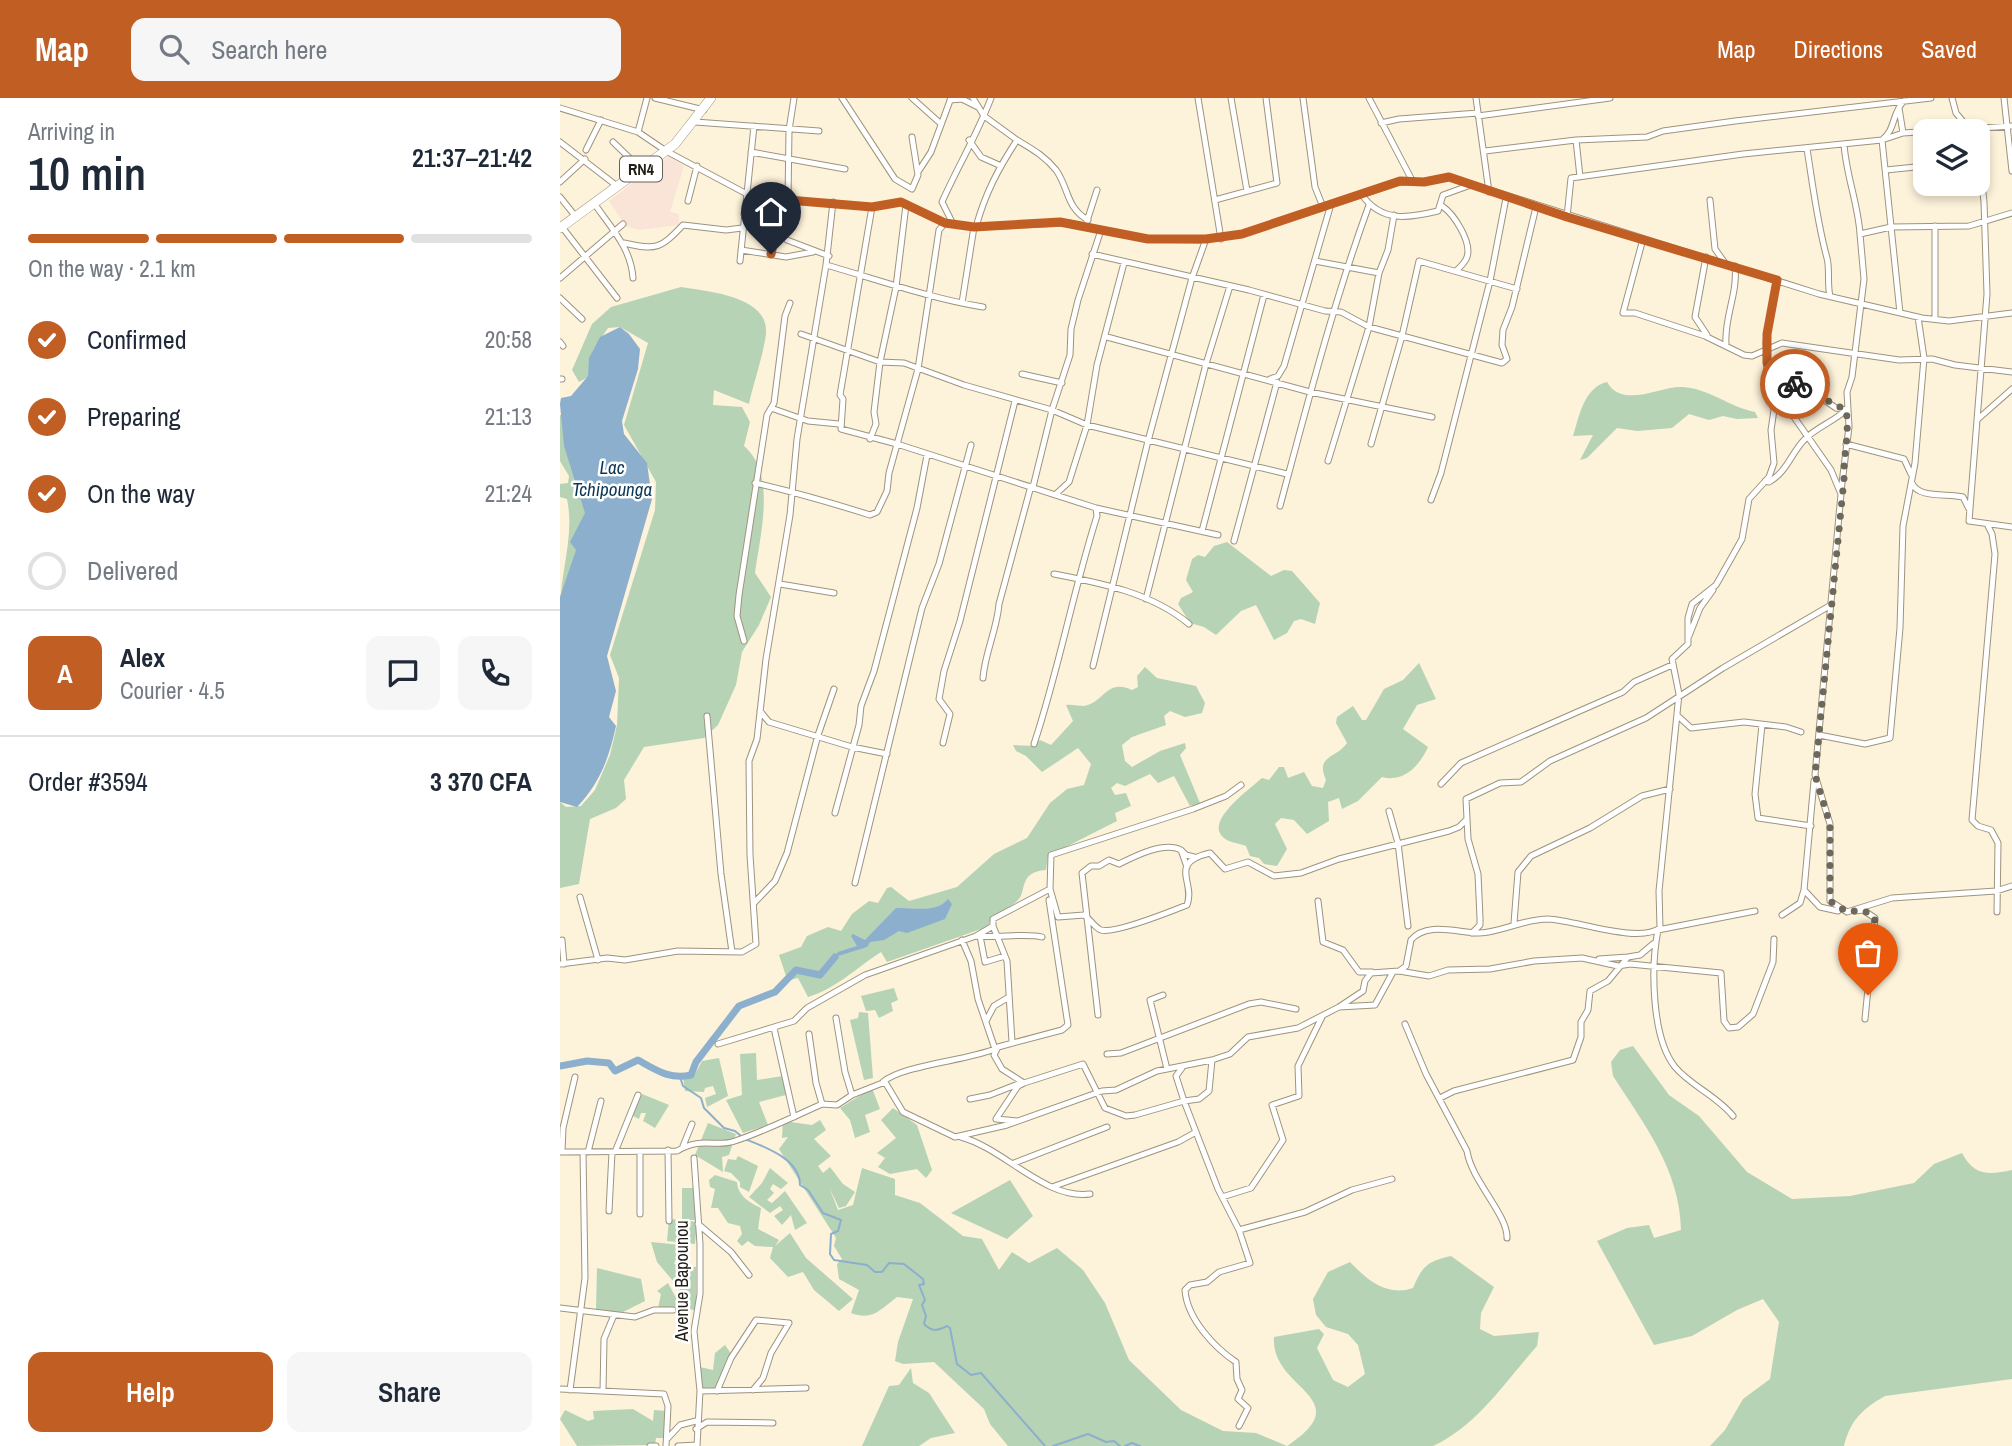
<!DOCTYPE html>
<html lang="en">
<head>
<meta charset="utf-8">
<style>
	body { margin:0; font-family:"Archivo Narrow",sans-serif; background:#f6f6f7; color:#1f2937; height:100vh; display:flex; flex-direction:column; font-size:26px; white-space:nowrap }
	* { box-sizing:border-box; margin:0 }
	p { font-size:23px; color:#747a83 }
	.icon { flex:none; width:38px; height:38px; fill:none; stroke:currentColor; stroke-width:2; stroke-linecap:round; stroke-linejoin:round }
	.map { position:relative; flex:1; overflow:hidden }
	.sheet { display:flex; flex-direction:column; background:#fff; width:560px }
	.sheet>* { flex:none }
	.buttons { position:absolute; left:1353px; top:21px; display:grid; gap:14px }
	.buttons a { display:grid; place-items:center; width:77px; height:77px; border-radius:14px; background:#fff; box-shadow:0 4px 10px #0003; font-size:35px }
	.pin { position:absolute; display:grid; place-items:center; width:60px; height:60px; color:#fff; margin:-72px -30px; border-radius:50% 50% 50% 0; rotate:-45deg; box-shadow:0 0 7px #0007 }
	.pin .icon { rotate:45deg }
	.courier { position:absolute; display:grid; place-items:center; width:70px; height:70px; margin:-35px; border:5px solid #c15e24; border-radius:50%; background:#fff; color:#222; box-shadow:0 2px 9px #0007 }
	.headline em { font-style:normal; font-weight:600 }
	.headline div { display:flex; flex-direction:column-reverse }
	.headline { display:flex; align-items:center; justify-content:space-between; height:119px; padding:0 28px }
	h1 { font-size:46px; font-weight:600; line-height:52px }
	.bar { display:grid; grid-template-columns:repeat(4,1fr); gap:10px 7px; align-content:center; height:84px; padding:0 28px }
	.bar i { height:9px; border-radius:5px; background:#e0e1e3 }
	.bar .active { background:#c15e24 }
	.bar p { grid-column:span 4 }
	.line { display:flex; align-items:center; gap:18px; padding:0 28px; border-top:2px solid #e0e1e3 }
	.line div { flex:1 }
	.round { display:grid; place-items:center; flex:none; width:74px; height:74px; border-radius:14px; background:#f6f6f7 }
	ol { padding:0 28px; list-style:none }
	li { display:flex; align-items:center; gap:21px; height:77px }
	li p { margin-inline-start:auto }
	li .icon { padding:7px; border-radius:50%; background:#c15e24; color:#fff; stroke-width:4 }
	li:last-child { color:#747a83 }
	li i { width:38px; height:38px; border:4px solid #e0e1e3; border-radius:50% }
	.cta { display:flex; gap:14px; margin-top:auto; padding:14px 28px }
	.cta a { flex:1; height:80px; border-radius:14px; background:#c15e24; color:#fff; font-size:28px; font-weight:600; line-height:80px; text-align:center }
	.cta a+a { background:#f6f6f7; color:#1f2937 }
	header { display:flex; align-items:center; gap:42px; box-sizing:border-box; height:98px; padding:0 35px; background:#c15e24; color:#fff }
	header strong { font-size:33px }
	nav { display:flex; gap:38px; margin-inline-start:auto; font-size:24px }
	.search { width:490px; height:63px; background:#f6f6f7; display:flex; align-items:center; gap:18px; box-sizing:border-box; padding:0 24px; border-radius:14px; color:#747a83; font-size:26px }
	main { display:flex; flex:1; min-height:0 }
	.map>svg:first-child { display:block }
</style>
</head>
<body>
<header>
<strong>Map</strong>
<div class="search"><svg class="icon" aria-label="search" viewBox="0 0 24 24"><circle cx="10" cy="10" r="6"/><path d="M15 15l6 6"/></svg>Search here</div>
<nav><a>Map</a><a>Directions</a><a>Saved</a></nav>
</header>
<main>
<section class="sheet">
<div class="headline"><div><h1>10 min</h1><p>Arriving in</p></div><em>21:37–21:42</em></div>
<div class="bar"><i class="active"></i><i class="active"></i><i class="active"></i><i></i><p>On the way · 2.1 km</p></div>
<ol>
<li><svg class="icon" aria-label="check" viewBox="0 0 24 24"><path d="M5 12l5 5 9-10"/></svg>Confirmed<p>20:58</p></li>
<li><svg class="icon" aria-label="check" viewBox="0 0 24 24"><path d="M5 12l5 5 9-10"/></svg>Preparing<p>21:13</p></li>
<li><svg class="icon" aria-label="check" viewBox="0 0 24 24"><path d="M5 12l5 5 9-10"/></svg>On the way<p>21:24</p></li>
<li><i></i>Delivered</li>
</ol>
<div class="line" style="height:126px"><b class="round" style="background:#c15e24;color:#fff">A</b><div><b>Alex</b><p>Courier · 4.5</p></div><a class="round"><svg class="icon" aria-label="chat" viewBox="0 0 24 24"><path d="M4 5h16v11H9l-5 4z"/></svg></a><a class="round"><svg class="icon" aria-label="phone" viewBox="0 0 24 24"><path d="M5 4h4l2 5-3 2q2 4 5 5l2-3 5 2v4C11 20 4 13 5 4z"/></svg></a></div>
<div class="line" style="height:91px"><div>Order #3594</div><b>3 370 CFA</b></div>
<div class="cta"><a>Help</a><a>Share</a></div>
</section>
<div class="map">
<svg width="1452" height="1348" viewBox="0 0 1452 1348">
	<rect width="100%" height="100%" fill="#fdf2da"/>
	<path fill="#fae4d7" d="M109,58L124,68L110,114L119,116V127L80,132L66,128L49,103Z"/>
	<path fill="#b7d3b5" d="M121,189C146,193 206,198 206,232C207,245 192,290 189,306L154,292L153,307L182,309L190,324L184,348C217,376 200,437 195,475L211,499L199,527L182,554L176,587L158,627L144,640L84,649L64,682L66,701L56,710L30,721L19,786L0,790V704L6,709L21,708L35,692L50,657L57,627L59,580L50,557L95,412L96,384L64,327L88,245L60,229L48,230L33,252L28,279L19,284L12,272L32,226L51,209Z
		M1047,284C1063,312 1101,287 1123,289C1147,290 1170,309 1195,314L1198,320L1177,321L1163,318L1149,322L1129,316L1112,330L1077,333L1057,330L1027,360L1020,362L1033,337L1013,338C1019,319 1024,289 1047,284Z
		M0,317L6,318L15,363L10,369L14,370L26,413L19,451L0,512C0,474 15,438 7,401L0,399V386L8,385L9,378L0,363Z
		M667,444L711,478L724,472L732,473L760,505L755,526L741,521L734,523L727,535L714,542L696,507L681,513L656,537L644,529L630,525L618,506L621,500L633,494L626,482L632,461L638,457L645,459L654,448Z
		M859,565L876,601L857,607L843,631L868,649C860,667 844,685 822,679L798,703L782,711L779,700L768,704L769,723L747,736L734,722L721,720L715,726L727,751L717,768L704,766L699,760L690,758L686,748C679,745 670,745 664,740C643,724 690,691 702,680L709,682L719,669H724L728,680L744,674L752,688L763,690L766,682C755,657 776,661 787,645L776,625L777,619L793,608L802,622H806L824,591L843,582Z
		M585,569L597,580L636,588L645,605L642,615L625,619L610,613L604,618L606,627L572,639L562,647L565,663L572,669L600,653L625,645L626,650L620,657L640,705L630,708L614,678L598,685L590,676L565,688L557,685L551,690L555,697L566,695L571,708L555,715L557,723L488,758L486,772C458,774 467,793 458,802C448,812 434,815 427,829L327,864L321,854C296,870 277,890 248,899L238,880L230,882L226,878L219,857L241,849L247,838L268,829L281,833L292,816L309,803L318,805L327,790L331,789L349,803L397,789L434,756L467,740L490,705L507,691L524,687L531,666L518,650L482,674L466,658L456,653L453,647L474,648L480,642L491,647L513,623L506,607C512,606 518,608 524,608C544,605 546,580 572,592L578,589L577,578Z
		M334,890L338,902L331,905L333,913L319,920L315,912L306,913L301,898Z
		M299,914L308,915L313,980L304,982L290,922L298,920Z
		M1073,948L1109,997L1139,1018L1187,1074L1232,1101L1290,1098L1354,1085L1374,1066L1402,1055C1414,1078 1429,1077 1452,1072V1281L1325,1298C1302,1311 1290,1323 1284,1348H1150L1165,1332L1183,1301L1210,1281L1219,1224L1203,1201L1177,1212L1132,1238L1094,1247L1037,1143L1067,1130L1089,1127L1094,1140L1121,1132C1120,1072 1084,1026 1053,978L1051,964L1060,952Z
		M196,955L197,982L223,978L226,997L199,1004L208,1027L183,1035L166,1002L182,997L180,956Z
		M159,960L168,998L147,1009L145,1000L156,996L153,988L145,990L144,994L125,993L123,979L135,976L142,963Z
		M312,990L320,1011L305,1017L310,1034L295,1040L290,1022L280,1010Z
		M82,996L109,1007L95,1030L83,1023L86,1015H81L79,1021L71,1017Z
		M333,1010L357,1027L372,1072L366,1080L357,1071L330,1076L318,1069L325,1060L317,1055L336,1040L321,1022Z
		M260,1022L266,1032L254,1041L271,1058L258,1068L263,1075L270,1069L283,1086L295,1094L286,1108L279,1110L269,1089L278,1112L293,1107L302,1070L335,1081V1097L360,1105L403,1138L422,1141L439,1172L452,1154L469,1165L497,1150L523,1172L545,1205L569,1262L621,1312L663,1333L696,1335L727,1348C801,1299 710,1292 714,1239L759,1231L764,1236L757,1250L773,1282L788,1289L805,1276L798,1247L788,1236L766,1229L756,1217L753,1201L768,1174L790,1164C807,1182 827,1199 853,1190C862,1168 868,1163 891,1158L934,1189L921,1215L920,1231L934,1238L979,1234L977,1248C946,1283 917,1328 873,1348H448L430,1326L424,1311L374,1264L343,1266L335,1263L338,1244L353,1201L337,1199C320,1212 312,1223 291,1215L299,1192L279,1181L277,1166L282,1161L274,1148L276,1140L219,1051L228,1039L222,1040L223,1023L252,1027Z
		M148,1025L176,1036L169,1057L162,1059L163,1074L135,1057Z
		M178,1058L198,1068L189,1094L180,1089V1084L171,1075L164,1073L168,1061L176,1062Z
		M210,1070L228,1085L221,1091L213,1086L210,1091L214,1095L207,1102L212,1105L225,1093L247,1125L235,1132L231,1117L222,1127L214,1118L223,1112L220,1108L210,1115L189,1099L202,1085Z
		M155,1077L177,1084C178,1098 190,1105 201,1110L198,1131L219,1142L215,1148L230,1135L246,1160L293,1201L279,1213L254,1192L243,1174L228,1179L210,1160L213,1149L195,1148L188,1143L182,1148L177,1143L182,1136L180,1128L168,1125L158,1110H151L155,1091L150,1089L149,1082Z
		M450,1082L473,1118L447,1141L391,1115Z
		M122,1090H135V1122H123L137,1124L135,1146L107,1143L109,1121L122,1122Z
		M91,1144L121,1147L114,1166L136,1169V1212L98,1210L101,1196L97,1193L108,1185L115,1198L119,1192L124,1196L97,1164Z
		M37,1170L81,1181L85,1203L61,1215L36,1211Z
		M165,1247L172,1257L156,1292L141,1291L140,1269L153,1272L155,1255Z
		M351,1270L353,1285L369,1295L395,1335L371,1340L359,1348H302L329,1288L339,1287Z
		M73,1311L93,1323L94,1312L107,1313L103,1340H96L95,1347L17,1348L0,1321L5,1312L28,1323L34,1321L33,1313Z"/>
	<path fill="#8cafcd" d="M60,229L69,236L80,251L78,271L62,323L64,336L87,365L92,401L47,558L56,593L49,619L56,628C49,660 40,685 17,709L0,704V499L16,452L10,444L25,415L4,348L0,306L1,300L11,298L28,278L29,260L40,239Z
		M388,801L392,806L385,821L347,835L339,833L324,842L310,844L307,849L275,859L278,854L297,848L291,838L293,836L305,842L336,810C352,809 376,816 388,801Z"/>
	<g fill="none" stroke-linecap="round" stroke-linejoin="round">
		<path stroke="#8cafcd" stroke-width="2" d="M120,979L123,988L141,1000L144,1010L164,1030L175,1033L181,1038
			M185,1041C205,1049 240,1061 240,1087L248,1092L263,1115L281,1122L278,1133L271,1136L270,1156L274,1162L307,1167L315,1174H322L329,1165L344,1166L363,1181L364,1186L359,1187L365,1202L362,1207L366,1218L364,1226C372,1234 377,1233 387,1228L390,1230L397,1266L411,1277L421,1275L485,1348
			M493,1348L528,1336L546,1344L554,1343L560,1348
			M565,1348L572,1345L580,1348"/>
		<path stroke="#8cafcd" stroke-width="7" d="M0,968L27,963L49,965L55,973L78,962C96,972 110,982 131,977L136,964L179,908L215,894L236,872L260,877L275,859"/>
		<defs>
			<path id="minor" d="M95,0L144,12
				M282,0L335,81L352,91L358,77L352,39
				M352,0L380,25
				M413,0L424,18L457,42C438,71 425,96 416,129
				M638,0L661,141
				M671,0L687,93
				M743,0L755,89L763,109
				M809,0L853,84
				M916,0L929,94
				M1392,0L1396,15L1411,33
				M1444,0L1452,73
				M390,2L402,1L418,9
				M0,10L78,34L106,53L185,95
				M1339,10L1343,35
				M918,18L1050,0
				M135,24L259,33
				M821,25L839,21L918,15
				M78,34L87,0
				M409,42L421,59L439,67
				M457,42C472,51 485,58 496,72C509,90 506,110 528,122
				M1016,42L1020,79
				M0,44L57,88
				M53,44L81,71
				M1284,46C1286,77 1298,105 1300,136
				M1418,49L1424,104L1427,196L1409,423L1452,429
				M1247,51C1253,88 1257,124 1267,160C1270,171 1267,186 1270,198
				M26,52L41,22
				M925,53L1016,42L1087,39L1103,33L1175,23L1371,0
				M191,54L285,71
				M1326,72L1365,68
				M358,74L371,54L391,0
				M0,84L25,61
				M802,97C822,125 849,120 878,113L883,97L908,88
				M0,99L16,119
				M228,102L229,32L234,0
				M655,102L717,85L706,0
				M1150,102L1155,151L1165,165
				M128,103L137,68
				M273,104L266,167C319,182 369,200 423,209
				M34,105C51,130 71,150 73,180
				M882,108C894,116 912,144 907,159C905,165 900,169 896,173
				M312,109L280,297L283,301L281,331L337,346L536,410L658,437
				M184,116L203,119L227,142L269,158
				M1007,119L1011,80L1183,56L1322,42L1343,35L1452,28
				M527,123L537,92
				M209,124L220,107L228,102L312,109L341,104L385,125L414,129L509,125L588,141L640,142L682,136L840,84H864L889,79L1259,196L1362,220L1389,223L1452,215
				M393,126L382,104C398,68 417,37 431,0
				M2,129L57,200
				M1083,141L1063,215H1075L1145,238L1184,257L1192,258L1222,245L1339,262L1372,261L1395,267L1452,274
				M64,145C97,153 101,150 123,127L166,132L182,130
				M181,152L226,159L253,154
				M211,156L216,131
				M532,156L689,192L765,213L781,214L809,229L942,265L947,261L942,247L943,232L952,209L976,109
				M1146,159L1135,219L1147,237
				M180,163L194,28
				M755,163L819,175
				M0,180L63,126
				M0,200L22,221
				M402,205L414,129
				M1340,215L1322,42C1336,31 1332,14 1344,3
				M1375,221V128
				M241,236L320,264L344,265L404,287L492,312L527,327L727,376
				M547,239L750,294L872,319
				M0,244L3,248
				M1166,246C1164,219 1178,196 1175,168
				M462,276L502,285
				M0,281H2
				M710,281L718,278L724,268L771,106
				M1227,309L1271,372L1281,396L1255,677L1270,726V803L1287,814L1332,800L1436,793L1452,788
				M211,310L248,323L279,326
				M1418,321L1452,291
				M310,341L316,326L314,314L320,264L336,189L346,107
				M811,346L842,238L859,163L957,191
				M1286,346L1344,361L1351,376
				M768,363L809,229L819,175L828,152L834,117
				M1205,383L1209,384C1227,374 1231,355 1245,341C1257,329 1273,324 1286,312L1276,310L1248,291L1231,285L1207,266
				M195,385C234,394 272,405 310,417L317,414L327,393L329,375L358,271L379,132L385,125
				M1352,385C1358,401 1388,395 1403,399L1409,411
				M473,389L492,312L510,257L511,231L518,202L541,132
				M1281,393L1289,329L1287,294L1292,279L1304,181L1300,136L1331,129L1409,128L1452,115
				M497,395L509,384L527,327L537,267L564,165
				M871,402L881,375L930,183L946,100
				M720,408C747,307 773,206 809,107
				M1427,426L1432,436L1435,456L1412,722L1418,728L1431,732L1438,745L1437,814
				M642,433L704,197
				M674,443L717,284
				M494,476C541,485 592,495 629,526
				M220,486L274,495
				M586,501L646,266L670,188
				M1129,538L1140,510L1153,492
				M184,543L177,518L179,497L207,317L214,305L225,218L230,205
				M533,568L588,343L632,180L646,141
				M423,580C425,554 437,532 439,506L471,388
				M200,613L209,624L292,649L327,656
				M147,618L161,776L172,854
				M1118,618L1131,630L1184,624L1226,629L1241,634
				M1202,627L1195,696L1198,720L1251,728
				M1259,637L1305,646L1330,640L1340,530L1343,428L1355,365L1364,260L1358,219
				M383,645L390,616L379,601L384,573L400,523L455,303
				M474,646C499,571 513,493 537,418L536,410
				M1254,683L1244,792L1260,809L1278,813
				M881,686L901,665L1063,594L1074,584L1112,567
				M681,687L666,698L633,711L491,757L490,791L498,819L524,817C530,821 535,830 541,832C554,836 612,813 627,807C636,784 607,765 650,755L665,771L688,764L714,778L741,775L779,761L889,733L899,729L906,722
				M829,713L838,745L848,828
				M275,715L299,627L301,608L314,573L357,410L367,357
				M627,769L621,752L626,757L634,759
				M295,785L362,510L379,466L411,347
				M20,799L38,862
				M489,802L508,927L502,932L438,949L434,957L442,971L464,985L523,966L545,1010L566,1018L575,1017L624,1003L616,978L622,970
				M758,803L763,844L783,852L799,874H812
				M194,805L215,783L227,755L258,637L274,591
				M1295,813L1303,812L1315,820L1305,921
				M1222,817L1240,805L1244,792
				M954,825L958,774L971,758L1030,730L1082,698L1110,691
				M433,828L447,863L452,944
				M912,835L920,827V820L918,776L908,741L906,701L940,685L961,684L990,663L1086,620L1163,570L1271,507
				M416,838C434,840 469,835 482,839
				M420,838L425,864L445,858
				M2,842L4,866
				M1039,861L1068,859
				M0,866L47,860L65,862L118,853L182,854L196,846L190,757L189,663L197,641L206,561L230,417L237,341L266,167
				M839,873L869,878L888,872L930,871L974,863L1022,860L1058,868L1070,866L1161,875L1164,923L1169,930L1178,929L1193,916L1213,864L1214,841
				M833,874L815,907L779,909L803,893L805,883L811,875L839,873L846,868L851,842C867,823 898,835 919,835C943,834 963,821 988,821C1015,822 1078,846 1100,830L1099,793L1119,596L1112,561L1128,546V520L1132,506L1156,487L1182,441L1189,401L1209,379L1214,365L1211,332L1214,312L1207,284L1206,244L1217,182
				M603,897L590,902L607,971
				M538,917L522,775L531,768H539L549,762L559,766C575,758 604,743 621,752
				M276,920L285,974L292,997L325,984L343,1014L395,1039L447,1027L542,993L556,992L597,973L652,962L649,993L639,1001L624,1003L658,1091L679,1132
				M426,923L434,908L449,899
				M845,926L866,976L907,1053C911,1082 948,1117 947,1140
				M214,930L234,1019
				M249,936L256,985L262,1006L277,1007L292,997
				M158,946L234,923L247,910L305,877L416,838L433,828V821L490,791
				M547,956L561,955L689,906L701,904L736,911
				M652,962L670,956L688,939L738,930L779,909
				M323,984C343,967 405,963 435,951L418,901L411,863L402,842
				M880,1000L894,993L1013,962L1021,939V924L1028,912L1030,893L1048,883L1068,859L1080,857L1093,846
				M410,1001L430,997L458,986
				M1173,1018C1157,998 1131,988 1115,969C1091,939 1091,867 1098,832L1195,813
				M458,1023L436,1021L458,988L464,985
				M401,1039C445,1051 485,1102 530,1096
				M123,1048L132,1026
				M108,1052L109,1123
				M0,1054L117,1053C142,1038 156,1050 175,1043C205,1033 233,1019 262,1006
				M2,1054L3,1030L15,979
				M28,1054L41,1003
				M55,1054L78,997
				M80,1054V1116
				M134,1060L140,1146V1196L134,1233L140,1293L137,1348
				M454,1065L547,1029
				M492,1089L618,1044L636,1034
				M662,1099L691,1090L723,1042L712,1007L739,998L738,968L762,919
				M49,1113L52,1054
				M138,1126L171,1154L189,1177
				M0,1210L75,1219L94,1212H113
				M0,1291L104,1296L108,1308L106,1348
				M10,1292L25,1180L23,1054
				M43,1293L44,1241L54,1217
				M140,1293L246,1290
				M157,1293L171,1260L196,1222L229,1225L211,1255L203,1280L193,1292
				M679,1328L688,1310L678,1301L682,1292L677,1281L676,1264C655,1250 627,1221 625,1192L630,1187L647,1184L659,1174L690,1165L679,1132L745,1114L792,1092L832,1081
				M136,1331L147,1324L213,1325
				M108,1340L120,1327L136,1323
				M90,1348H96
				M118,1348L137,1347"/>
			<path id="highway" d="M0,130L115,46L151,0"/>
		</defs>
		<use href="#minor" stroke="#9e947e" stroke-width="7"/>
		<use href="#highway" stroke="#9e947e" stroke-width="10"/>
		<use href="#minor" stroke="#fff" stroke-width="5"/>
		<use href="#highway" stroke="#fff" stroke-width="9"/>
	</g>
	<g fill="none" stroke-linecap="round" stroke-linejoin="round">
		<path stroke="#6e685a" stroke-width="7" stroke-dasharray="0 12.6" d="M1235,286L1286,312C1290,336 1283,357 1284,381L1255,677L1270,726V803L1287,814L1303,812L1315,820L1308,897"/>
		<path stroke="#c15e24" stroke-width="9" d="M211,156L216,131L209,124L220,107L228,102L312,109L341,104L385,125L414,129L500,124L588,141H646L682,136L840,83L864,84L889,79L1007,119L1217,182L1207,236V265L1235,286"/>
	</g>
	<g text-anchor="middle" stroke-width="5" stroke-linejoin="round" paint-order="stroke">
		<rect fill="#fff" stroke="#64615b" stroke-width="2" x="60" y="58.5" width="42" height="25" rx="5"/>
		<g font-size="16" font-weight="bold" fill="#211d15">
			<text x="81" y="77">RN4</text>
		</g>
		<g font-size="18" fill="#211d15" stroke="#fff">
			<text transform="translate(122 1183) rotate(-90)" y="6">Avenue Bapounou</text>
		</g>
		<g font-size="19" font-style="italic" fill="#0d3756" stroke="#fff">
			<text x="52" y="376">Lac<tspan x="52" dy="22">Tchipounga</tspan></text>
		</g>
	</g>
</svg>
<div class="buttons">
<a><svg class="icon" aria-label="layers" viewBox="0 0 24 24"><path d="M12 4l9 5-9 5-9-5zM3 14l9 5 9-5"/></svg></a>
</div>
<div class="pin" style="left:1308px;top:897px;background:#ea580c"><svg class="icon" aria-label="bag" viewBox="0 0 24 24"><path d="M5 8h14l-1 12H6zM9 8a3 3 0 0 1 6 0"/></svg></div>
<div class="pin" style="left:211px;top:156px;background:#1f2937"><svg class="icon" aria-label="home" viewBox="0 0 24 24"><path d="M3 11l9-7 9 7M6 9v11h12V9"/></svg></div>
<div class="courier" style="left:1235px;top:286px"><svg class="icon" aria-label="bike" viewBox="0 0 24 24"><circle cx="6" cy="16" r="4"/><circle cx="18" cy="16" r="4"/><path d="M6 16l4-8h5l3 8M10 8l3 8H6M13 5h3"/></svg></div>
</div>
</main>
</body>
</html>
